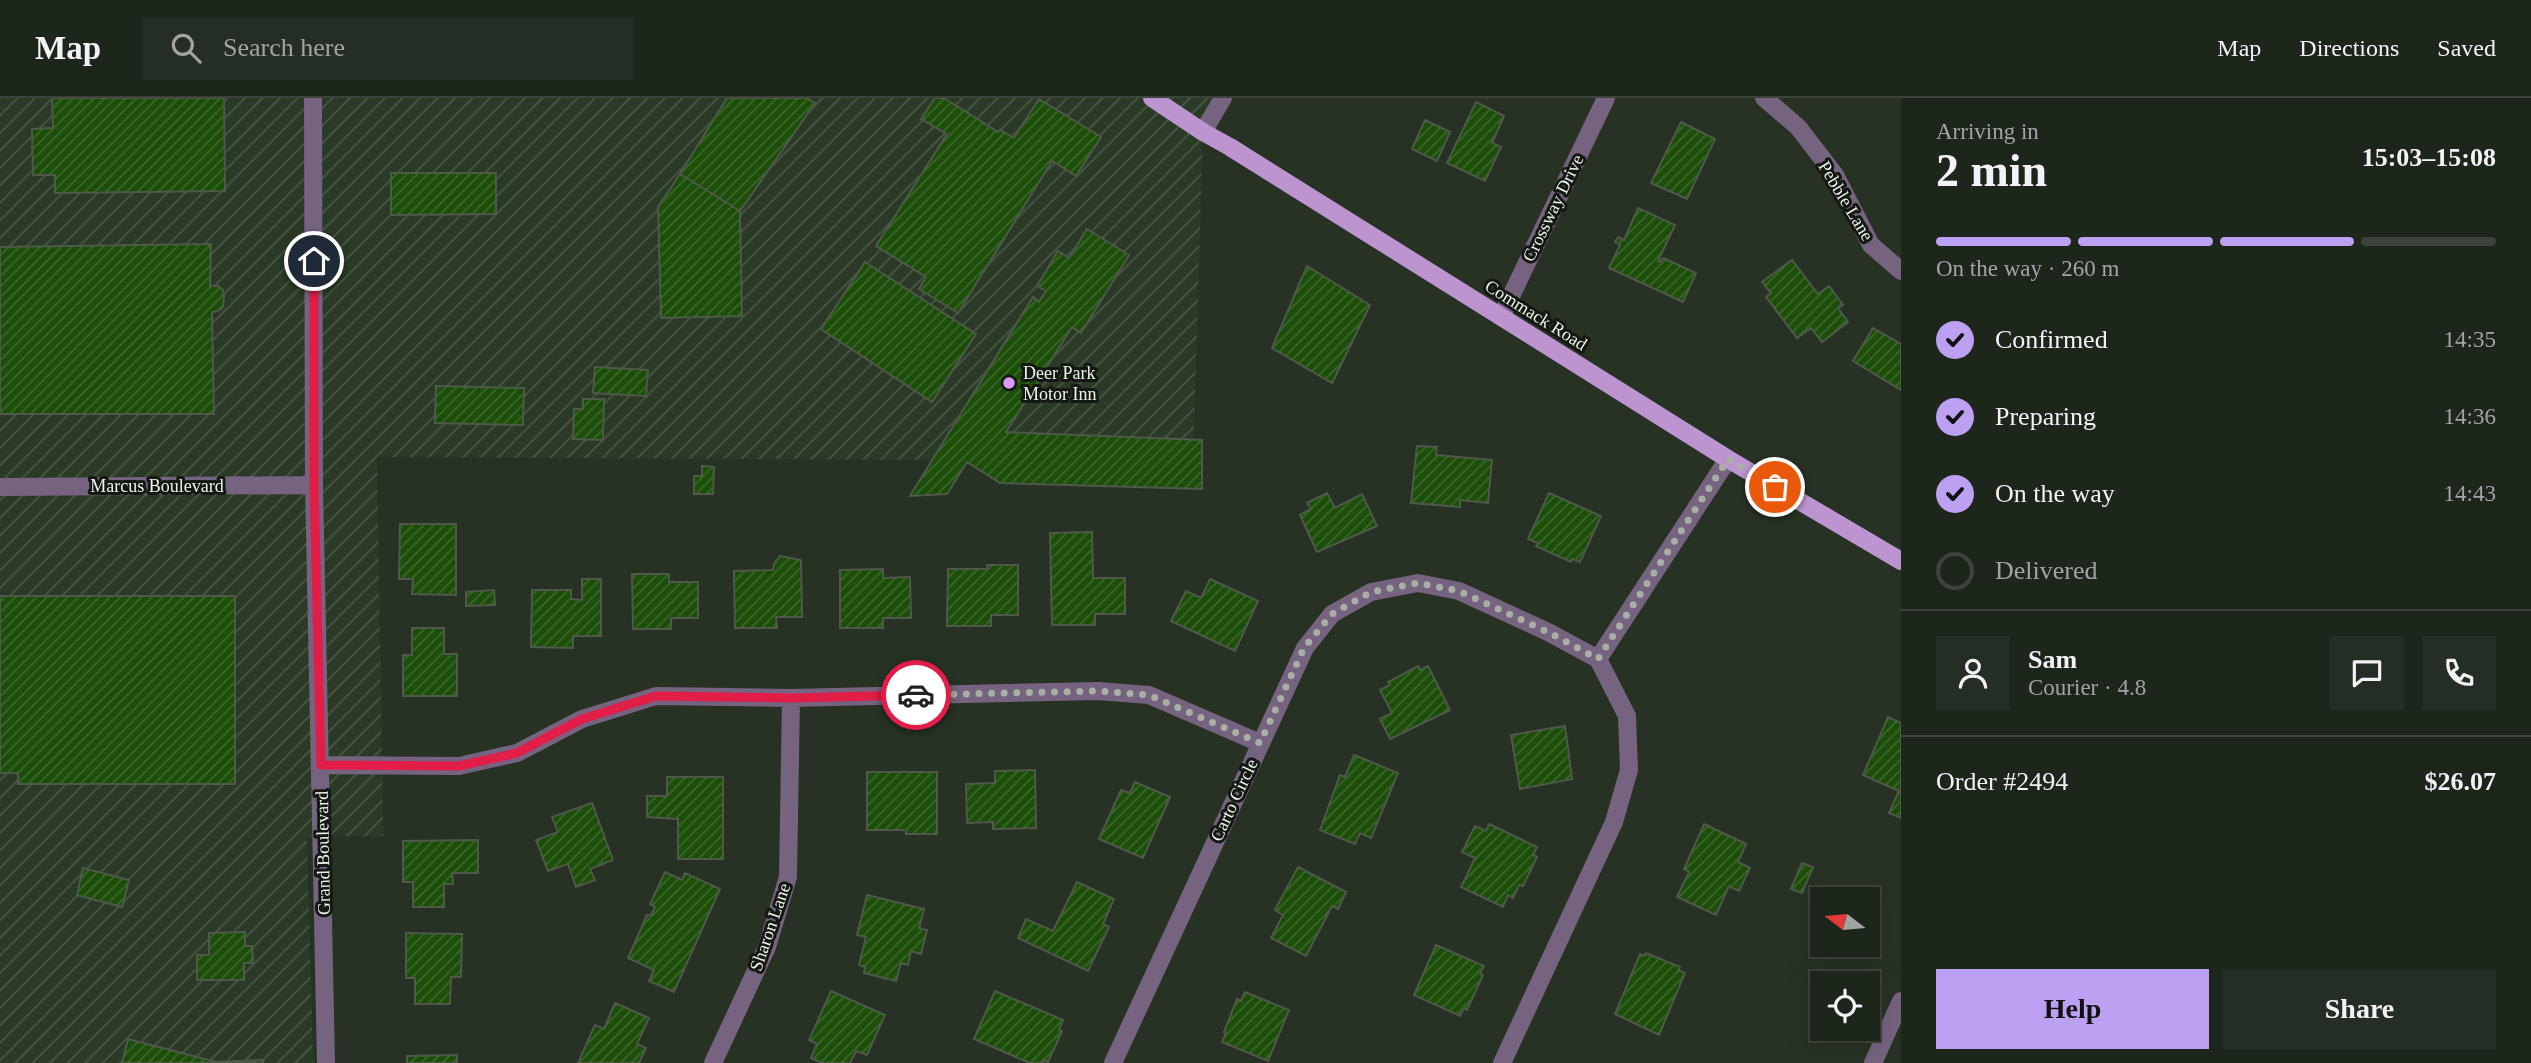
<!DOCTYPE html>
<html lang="en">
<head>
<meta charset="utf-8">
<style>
	body { margin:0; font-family:"Times New Roman",serif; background:#252e24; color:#f1f3f6; height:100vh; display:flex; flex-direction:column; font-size:26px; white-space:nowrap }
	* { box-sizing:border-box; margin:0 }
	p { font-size:23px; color:#a0a5a3 }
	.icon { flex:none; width:38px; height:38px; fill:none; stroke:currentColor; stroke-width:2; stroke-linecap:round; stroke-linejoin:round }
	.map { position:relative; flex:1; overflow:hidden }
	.details { display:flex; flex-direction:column; background:#1d261b; width:630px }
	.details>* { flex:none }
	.needle { width:46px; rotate:286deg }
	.tools { position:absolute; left:1810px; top:789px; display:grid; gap:14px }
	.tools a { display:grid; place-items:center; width:70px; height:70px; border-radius:0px; background:#1d261b; box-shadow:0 7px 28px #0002,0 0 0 2px #3b433a; font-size:35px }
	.pin { position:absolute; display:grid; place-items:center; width:60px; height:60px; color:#fff; margin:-30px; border:4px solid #fff; border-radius:50%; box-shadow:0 2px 7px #0007 }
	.courier { position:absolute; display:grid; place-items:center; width:70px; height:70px; margin:-35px; border:5px solid #e11d48; border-radius:50%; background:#fff; color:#222; box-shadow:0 2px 9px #0007 }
	.overview em { font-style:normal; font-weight:700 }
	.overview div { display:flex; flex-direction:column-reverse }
	.overview { display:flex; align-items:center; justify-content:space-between; height:119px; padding:0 35px }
	h1 { font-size:46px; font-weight:700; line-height:52px }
	.bar { display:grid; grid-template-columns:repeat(4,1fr); gap:10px 7px; align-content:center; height:84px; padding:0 35px }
	.bar i { height:9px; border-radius:5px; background:#3b433a }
	.bar .current { background:#bca0f2 }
	.bar p { grid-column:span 4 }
	.line { display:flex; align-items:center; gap:18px; padding:0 35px; border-top:2px solid #3b433a }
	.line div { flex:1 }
	.round { display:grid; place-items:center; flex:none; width:74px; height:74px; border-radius:0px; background:#252e24 }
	ol { padding:0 35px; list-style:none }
	li { display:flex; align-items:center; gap:21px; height:77px }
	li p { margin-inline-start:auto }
	li .icon { padding:7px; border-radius:50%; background:#bca0f2; color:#111; stroke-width:4 }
	li:last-child { color:#a0a5a3 }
	li i { width:38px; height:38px; border:4px solid #3b433a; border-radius:50% }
	.action { display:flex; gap:14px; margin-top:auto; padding:14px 35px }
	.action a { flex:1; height:80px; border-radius:0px; background:#bca0f2; color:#111; font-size:28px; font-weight:700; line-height:80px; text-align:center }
	.action a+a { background:#252e24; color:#f1f3f6 }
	header { display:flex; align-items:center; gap:42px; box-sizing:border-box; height:98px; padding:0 35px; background:#1d261b; border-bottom:2px solid #3b433a }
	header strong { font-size:33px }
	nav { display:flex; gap:38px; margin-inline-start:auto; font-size:24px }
	.search { width:490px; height:63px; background:#252e24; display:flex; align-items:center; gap:18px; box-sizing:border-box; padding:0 24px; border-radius:0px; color:#a0a5a3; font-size:26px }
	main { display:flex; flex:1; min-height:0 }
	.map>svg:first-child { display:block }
</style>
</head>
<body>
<header>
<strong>Map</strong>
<div class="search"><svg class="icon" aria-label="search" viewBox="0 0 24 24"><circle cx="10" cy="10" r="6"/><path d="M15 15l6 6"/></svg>Search here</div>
<nav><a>Map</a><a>Directions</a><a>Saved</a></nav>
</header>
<main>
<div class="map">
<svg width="1901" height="965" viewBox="0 0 1901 965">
	<defs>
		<pattern id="industrial-furrows" width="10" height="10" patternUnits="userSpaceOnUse" patternTransform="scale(1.75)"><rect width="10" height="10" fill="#2b3a26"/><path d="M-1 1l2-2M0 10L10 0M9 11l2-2" fill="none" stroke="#4a5746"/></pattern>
		<pattern id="building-hatch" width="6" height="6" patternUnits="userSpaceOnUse" patternTransform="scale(1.75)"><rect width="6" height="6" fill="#1c4d09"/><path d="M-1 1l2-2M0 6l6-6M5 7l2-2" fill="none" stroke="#3d672d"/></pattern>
	</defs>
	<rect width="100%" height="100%" fill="#273224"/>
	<path fill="url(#industrial-furrows)" d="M0,0H1223L1203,34L1193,363L377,359L383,738L307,739L313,965H0Z"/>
	<path fill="url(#building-hatch)" stroke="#4e594a" stroke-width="2" d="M52,0H224L225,93L55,95V77H33L32,31L53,30Z
		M727,0H806L815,5L740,113L680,76Z
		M935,0H944L998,34L1000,32L1014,40L1039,1L1101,39L1076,78L1052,63L958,215L919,191L926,179L876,148L947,36L921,21Z
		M1476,4L1504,18L1492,45L1501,49L1485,83L1447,65Z
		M1425,22L1450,34L1437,63L1412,51Z
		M1681,24L1715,41L1687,101L1651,85Z
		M391,75H496V116L391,117Z
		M680,76L740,113L742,218L661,220L658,109Z
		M1638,110L1675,127L1658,163L1660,164L1663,160L1696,175L1683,204L1609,170L1620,147L1615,144L1618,139L1624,142Z
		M1087,131L1129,157L1081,235L1072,229L1006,334L1202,342V391L1000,385L967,364L947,396L910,398L1033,199L1039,204L1046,193L1037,188L1058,153L1069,160Z
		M211,146L210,188H218L223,192L224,198L223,209L218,213L212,214L214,316H0V149Z
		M1792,162L1818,196L1829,188L1843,207L1838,210L1848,224L1822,244L1811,230L1797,240L1766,199L1771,195L1762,184Z
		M865,164L976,236L932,304L821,231Z
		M1307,168L1370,207L1332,285L1272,250Z
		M1873,230L1901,246V292L1853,263Z
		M595,269L648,272L646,298L593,295Z
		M436,288L524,290L523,327L435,325Z
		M583,301H604L603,342L573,341L574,311H583Z
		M1417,348L1437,349L1436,357L1492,362L1488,405L1460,402V409L1411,405Z
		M702,368L714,369L713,396H694V378H702Z
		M1327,395L1335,410L1362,396L1377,428L1317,454L1300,417L1311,411L1307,405Z
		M1549,395L1601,418L1580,464L1572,461L1571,464L1536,448L1538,445L1528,441Z
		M400,426H456V497L412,496L413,481H399Z
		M1092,434L1093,480H1125V516H1095V527H1052L1050,435Z
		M780,458L801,462L802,519H776L777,530H735L734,473L773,472L774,466Z
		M987,467H1018V517H991V528H947L948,471H987Z
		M883,471V480L910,479L911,520H883V530H840V472Z
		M632,476H669V484H698V520H671V531H633Z
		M582,481H601V538H573V550L531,549L532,492H571V501L582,502Z
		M1210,481L1258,503L1235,553L1171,523L1186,493L1201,500Z
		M494,492L495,507L466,508V494Z
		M0,498H235V686H18V675H0Z
		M412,530H444V556H457V598H403V557H412Z
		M1418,568L1420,572L1428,568L1450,612L1390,641L1380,621L1392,615L1380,592L1390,587L1388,584Z
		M1888,619L1901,625V720L1889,715L1899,693L1863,677Z
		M1565,628L1572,681L1520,691L1511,637Z
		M1354,657L1398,675L1371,740L1360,735L1355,746L1320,732L1340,677L1345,679Z
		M1035,672L1036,730L993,731V724L967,725L966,686L995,685V673Z
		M867,674H937V736H906V732H867Z
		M667,679H723V761H678V721L647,719V698H667Z
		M1135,684L1170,699L1143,760L1099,741L1121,692L1130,695Z
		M592,705L613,762L590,771L595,782L576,789L568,766L548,773L536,742L558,734L552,719Z
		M1489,726L1537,749L1533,757L1537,759L1523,788L1519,787L1513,800L1508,797L1503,809L1461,789L1475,760L1462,754L1475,728L1486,733Z
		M1704,726L1746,746L1738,764L1750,770L1739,793L1729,788L1716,817L1677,799L1689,774L1684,771Z
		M478,742V775H452L453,786H444V809H413V784H403V743Z
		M1802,765L1813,769L1802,795L1791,791Z
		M1298,769L1346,794L1338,811L1332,808L1306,858L1271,840L1283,817L1275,812Z
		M83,770L129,782L122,809L77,797Z
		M665,774L682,782L685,775L720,791L674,894L649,883L654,872L628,860L647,817H651L655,809L650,806Z
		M1077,784L1114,801L1103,826L1109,829L1088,873L1018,840L1026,821L1053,833Z
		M867,797L924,811L919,830L927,832L921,856L911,853L908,867L901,865L896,883L864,875L865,869L859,867L866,839L857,837Z
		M245,834V848H252L253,865H244V882H197V857H209V835Z
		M406,835L462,836L461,879H451L450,906H415V880H406Z
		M1436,847L1484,868L1480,876L1483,877L1467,912L1464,910L1460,918L1414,897Z
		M1646,855L1680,869L1678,872L1685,875L1659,937L1615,916L1640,856L1645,858Z
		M831,893L885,917L867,957L856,953L850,965H822L811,960L817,946L809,942Z
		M995,893L1063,922L1059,932L1062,933L1048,964L1043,962V965H1030L974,941Z
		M1245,894L1289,912L1268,963L1222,944L1226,935L1224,934L1237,901L1241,903Z
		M615,905L649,920L637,946L646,950L639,965H578L595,927L604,931Z
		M128,941L216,964L263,962V965H122Z
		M457,957V965H407V958Z"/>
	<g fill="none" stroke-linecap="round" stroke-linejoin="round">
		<path stroke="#75637f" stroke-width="18" d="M313,0L314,387L326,965
			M1764,0L1798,29L1835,77L1871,147L1901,173
			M1203,34L1223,0
			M1501,219L1606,0
			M0,389L314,387
			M1598,561L1728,361
			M321,667L459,668L517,655L582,621L656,598L791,600L1098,593L1149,597L1260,645
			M713,965L767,849L788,779L791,600
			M1113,965L1305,550L1332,516L1371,494L1418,485L1459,493L1548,534L1598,561L1627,618L1629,672L1614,724L1502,965
			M1873,965L1901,903"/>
		<path stroke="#bc95d0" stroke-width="18" d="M1152,0L1203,34L1230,49L1728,361L1901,463"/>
	</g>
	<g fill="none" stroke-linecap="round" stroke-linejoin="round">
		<path stroke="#a8b0a5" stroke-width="7" stroke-dasharray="0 12.6" d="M916,597L1098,593L1149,597L1260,645L1304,550L1332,516L1371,494L1418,485L1459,493L1548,534L1598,561L1728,361L1775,389"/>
		<path stroke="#e11d48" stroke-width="9" d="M314,163V387L321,667L459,668L517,655L582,621L656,598L791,600L916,597"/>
	</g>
	<circle fill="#d99af8" stroke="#131812" stroke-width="2.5" cx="1009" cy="285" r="7"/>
	<g text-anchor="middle" stroke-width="6" stroke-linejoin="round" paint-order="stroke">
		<g font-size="18" fill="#edf4eb" stroke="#131812">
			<text transform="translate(1846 103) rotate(59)" y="6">Pebble Lane</text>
			<text transform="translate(1553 110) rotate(-64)" y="6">Crossway Drive</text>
			<text transform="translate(1536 217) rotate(32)" y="6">Commack Road</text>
			<text x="157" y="394">Marcus Boulevard</text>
			<text transform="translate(1234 702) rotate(-65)" y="6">Carto Circle</text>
			<text transform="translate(323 755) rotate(-91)" y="6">Grand Boulevard</text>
			<text transform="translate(770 829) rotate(-71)" y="6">Sharon Lane</text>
		</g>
		<g font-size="18" fill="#edf4eb" stroke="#131812" text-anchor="start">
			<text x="1023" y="281">Deer Park<tspan x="1023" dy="21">Motor Inn</tspan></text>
		</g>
	</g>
</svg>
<div class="tools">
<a><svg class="needle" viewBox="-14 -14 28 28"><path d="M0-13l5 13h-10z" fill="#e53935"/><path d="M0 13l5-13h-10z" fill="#a0a5a3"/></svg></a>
<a><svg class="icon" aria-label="locate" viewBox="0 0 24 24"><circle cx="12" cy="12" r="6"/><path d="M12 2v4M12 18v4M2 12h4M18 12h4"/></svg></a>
</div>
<div class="pin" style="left:1775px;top:389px;background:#ea580c"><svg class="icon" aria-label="bag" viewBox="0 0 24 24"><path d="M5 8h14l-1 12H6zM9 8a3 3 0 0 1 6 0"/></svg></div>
<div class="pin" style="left:314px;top:163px;background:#1f2937"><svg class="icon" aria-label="home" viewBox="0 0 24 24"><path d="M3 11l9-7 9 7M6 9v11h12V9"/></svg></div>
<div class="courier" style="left:916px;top:597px"><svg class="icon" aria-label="car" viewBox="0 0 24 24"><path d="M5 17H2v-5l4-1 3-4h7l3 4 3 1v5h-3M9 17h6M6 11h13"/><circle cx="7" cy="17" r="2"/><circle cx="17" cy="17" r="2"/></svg></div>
</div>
<section class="details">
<div class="overview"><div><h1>2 min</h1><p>Arriving in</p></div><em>15:03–15:08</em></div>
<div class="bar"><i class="current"></i><i class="current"></i><i class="current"></i><i></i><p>On the way · 260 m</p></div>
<ol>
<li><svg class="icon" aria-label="check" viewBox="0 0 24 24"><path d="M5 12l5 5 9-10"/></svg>Confirmed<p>14:35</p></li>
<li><svg class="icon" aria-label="check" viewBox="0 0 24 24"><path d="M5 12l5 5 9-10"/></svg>Preparing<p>14:36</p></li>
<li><svg class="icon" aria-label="check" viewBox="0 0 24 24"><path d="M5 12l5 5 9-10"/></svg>On the way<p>14:43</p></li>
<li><i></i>Delivered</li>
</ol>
<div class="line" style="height:126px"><a class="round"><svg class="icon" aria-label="person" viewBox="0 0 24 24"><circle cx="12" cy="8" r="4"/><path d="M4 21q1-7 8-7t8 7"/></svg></a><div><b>Sam</b><p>Courier · 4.8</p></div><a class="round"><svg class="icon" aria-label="chat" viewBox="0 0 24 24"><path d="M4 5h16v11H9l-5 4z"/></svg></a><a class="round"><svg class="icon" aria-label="phone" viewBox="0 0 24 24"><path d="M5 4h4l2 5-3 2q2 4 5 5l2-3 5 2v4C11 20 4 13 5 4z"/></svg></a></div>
<div class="line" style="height:91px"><div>Order #2494</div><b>$26.07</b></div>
<div class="action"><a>Help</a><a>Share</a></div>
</section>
</main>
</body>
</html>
